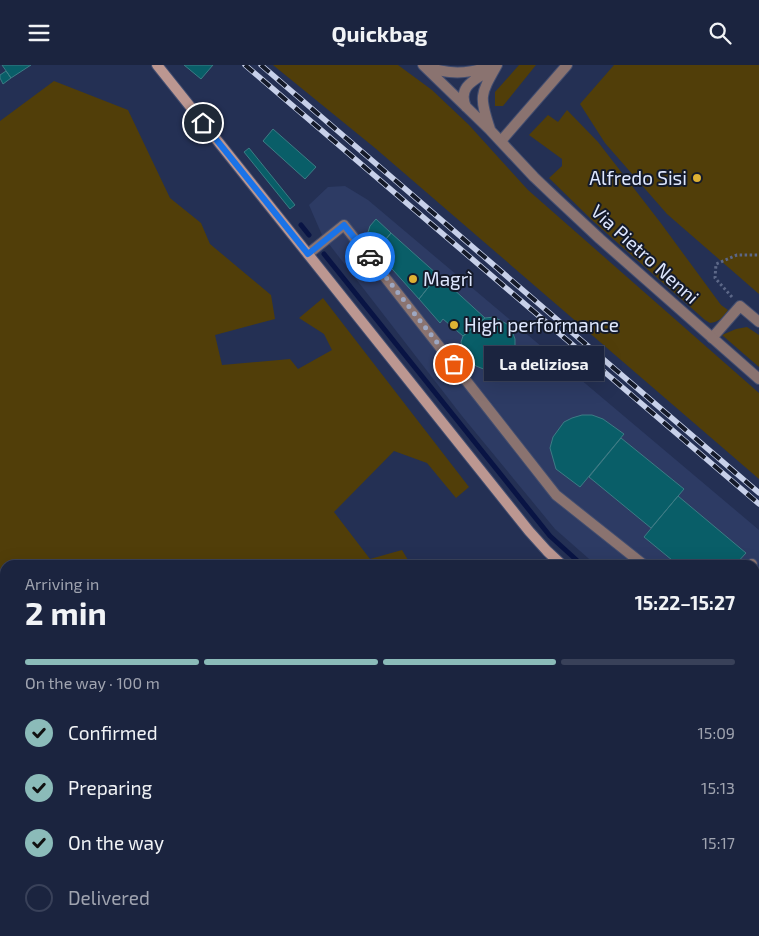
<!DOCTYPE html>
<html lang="en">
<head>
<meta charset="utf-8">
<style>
	body { margin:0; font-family:"Exo 2",sans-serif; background:#28304a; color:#f1f3f6; height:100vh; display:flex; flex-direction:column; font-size:19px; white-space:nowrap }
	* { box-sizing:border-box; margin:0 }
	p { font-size:16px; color:#a0a4b0 }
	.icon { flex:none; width:28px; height:28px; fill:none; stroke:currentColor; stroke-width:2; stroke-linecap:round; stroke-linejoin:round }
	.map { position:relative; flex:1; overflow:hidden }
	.drawer { position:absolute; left:0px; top:495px; width:760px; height:376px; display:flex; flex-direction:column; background:#1b243f; border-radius:15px 15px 0 0; box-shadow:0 5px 20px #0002,0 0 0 1px #394159 }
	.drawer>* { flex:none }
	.pin { position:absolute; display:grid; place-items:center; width:42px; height:42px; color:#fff; margin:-21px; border:2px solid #fff; border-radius:50%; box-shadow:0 1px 5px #0007 }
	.courier { position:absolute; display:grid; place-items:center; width:50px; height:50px; margin:-25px; border:4px solid #1a73e8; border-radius:50%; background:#fff; color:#222; box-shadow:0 1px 6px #0007 }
	.bubble { position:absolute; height:35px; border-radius:0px; background:#1b243f; box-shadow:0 5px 20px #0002,0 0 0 1px #394159; font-size:16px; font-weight:700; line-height:35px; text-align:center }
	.overview em { font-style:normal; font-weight:700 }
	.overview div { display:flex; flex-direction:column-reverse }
	.overview { display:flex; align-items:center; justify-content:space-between; height:85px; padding:0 25px }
	h1 { font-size:32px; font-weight:700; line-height:38px }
	.bar { display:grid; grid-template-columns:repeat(4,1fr); gap:8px 5px; align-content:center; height:60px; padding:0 25px }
	.bar i { height:6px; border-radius:4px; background:#394159 }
	.bar .on { background:#8bbbb9 }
	.bar p { grid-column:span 4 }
	ol { padding:0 25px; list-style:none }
	li { display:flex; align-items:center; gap:15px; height:55px }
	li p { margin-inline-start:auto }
	li .icon { padding:5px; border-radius:50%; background:#8bbbb9; color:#111; stroke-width:4 }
	li:last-child { color:#a0a4b0 }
	li i { width:28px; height:28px; border:2px solid #394159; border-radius:50% }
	header { display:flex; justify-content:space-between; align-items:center; height:65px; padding:0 25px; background:#1b243f; font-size:22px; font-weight:700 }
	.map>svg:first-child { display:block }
</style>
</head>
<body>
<header><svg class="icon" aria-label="menu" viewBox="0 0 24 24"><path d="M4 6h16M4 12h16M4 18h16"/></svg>Quickbag<svg class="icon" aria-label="search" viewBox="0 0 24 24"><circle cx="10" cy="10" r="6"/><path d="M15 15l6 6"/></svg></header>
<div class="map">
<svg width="759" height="871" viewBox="0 0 759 871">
	<rect width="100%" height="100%" fill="#243054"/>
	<path fill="#2d3b64" d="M345,121L368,135L759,465V628L755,625V500H596L555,464L462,351L322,170L309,140L328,122Z"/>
	<path fill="#513e09" d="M273,0H398L432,25L469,60L528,125L759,328V414L375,83Z
		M519,0H536L503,41H495V27Z
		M614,0H759V229L667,149L605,78L580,39Z
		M54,16L128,45L170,133L201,158L210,179L271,230L275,254L215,270L222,300L290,294L298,304L332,285L324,269L299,253L323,233L469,422L456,433L427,398L394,386L334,447L370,494L402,485L411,500H5V866H130L127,871H0V56Z
		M567,45L598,77L660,157L721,240L728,245C723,253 718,257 710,258L705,255L594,157L549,113L562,101V94L529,70L548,50L558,57Z
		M747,262L759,270V302L722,270L736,264Z
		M755,827L759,829V871H730L725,866H755Z
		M142,866H199L196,871H140Z
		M205,866H296L301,871H202Z"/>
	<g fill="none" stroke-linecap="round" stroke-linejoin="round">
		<path stroke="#091444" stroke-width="5" d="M301,160L309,170
			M324,189L550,471L582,500
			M755,633L759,636"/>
	</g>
	<path fill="#095e68" stroke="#3d7c85" d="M2,0H31L11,13Z
		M184,0H213L201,14Z
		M6,6L11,13L3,19L0,13V10Z
		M273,64L316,102L305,114L263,76Z
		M249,83L295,140L290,144L244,87Z
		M376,154L391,168L379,182L367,170L370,161Z
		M391,168L438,210L419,234L376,186Z
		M438,210L485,253L463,271L443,254L440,258L419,234Z
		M494,252L507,259L512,266L515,274V282L511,290L506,298L494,305H486L476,301L468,294L462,283L461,277L463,271L485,253Z
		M582,350H592L603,354L624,369L580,422L556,404L550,383L553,372L564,357L572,353Z
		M621,373L684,424L651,463L589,412Z
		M678,431L746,488L735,500H678L644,472Z
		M759,516V566L755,563V521Z"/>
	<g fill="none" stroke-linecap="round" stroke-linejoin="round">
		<defs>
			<path id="lane" d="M501,76L567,0
				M308,189L344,160L556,430L644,500
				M712,273L740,241L759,257
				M751,500L752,499
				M755,588L759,591"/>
			<path id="street" d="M423,0L490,65L534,112L555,132L600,174L759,314
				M427,3C434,4 442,6 450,7C466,9 482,4 497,0
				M466,42C457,21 475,15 490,5
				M490,64C479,31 480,30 497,0"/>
			<path id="secondary" d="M157,0L529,466L547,486L562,500
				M755,649L759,652"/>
		</defs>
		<use href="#lane" stroke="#424d6f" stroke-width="12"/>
		<use href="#street" stroke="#424d6f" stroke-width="12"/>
		<use href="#secondary" stroke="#424d6f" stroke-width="12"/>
		<path stroke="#5c6787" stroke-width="3" stroke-dasharray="2.5 2.5" stroke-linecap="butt" d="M732,232L715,213L716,199L737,190H759"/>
		<use href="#lane" stroke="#8a7370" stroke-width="10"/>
		<use href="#street" stroke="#8a7370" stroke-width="10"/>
		<use href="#secondary" stroke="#bc9791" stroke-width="10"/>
		<defs>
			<path id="rail" d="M245,0L759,439
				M261,0L759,428"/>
		</defs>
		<use href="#rail" stroke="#c7d0e9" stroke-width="5.5"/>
		<use href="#rail" stroke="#141a2a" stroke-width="4" stroke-dasharray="11" stroke-linecap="butt"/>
	</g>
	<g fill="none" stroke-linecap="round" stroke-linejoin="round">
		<path stroke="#9da7c2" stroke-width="5" stroke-dasharray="0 9" d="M370,192L454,299"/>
		<path stroke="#1a73e8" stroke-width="6" d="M203,58L308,189L344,160L370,192"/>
	</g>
	<g fill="#deb133" stroke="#141a2a" stroke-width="2">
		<circle cx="697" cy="113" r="5"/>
		<circle cx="413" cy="214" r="5"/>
		<circle cx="454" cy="260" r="5"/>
	</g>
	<g text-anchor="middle" stroke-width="4" stroke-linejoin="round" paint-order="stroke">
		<g font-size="19" fill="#dee7fe" stroke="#141a2a" text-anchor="start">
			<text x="687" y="120" text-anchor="end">Alfredo Sisi</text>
			<text x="423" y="221">Magrì</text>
			<text x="464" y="267">High performance</text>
		</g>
		<g font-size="19" fill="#dee7fe" stroke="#141a2a">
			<text transform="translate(645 189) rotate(42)" y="7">Via Pietro Nenni</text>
		</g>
	</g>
</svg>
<div class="pin" style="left:454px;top:299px;background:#ea580c"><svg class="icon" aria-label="bag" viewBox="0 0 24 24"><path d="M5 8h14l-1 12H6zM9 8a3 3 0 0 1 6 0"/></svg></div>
<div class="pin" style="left:203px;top:58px;background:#1f2937"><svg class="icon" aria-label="home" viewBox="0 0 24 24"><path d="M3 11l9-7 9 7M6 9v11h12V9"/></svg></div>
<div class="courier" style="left:370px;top:192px"><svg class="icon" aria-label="car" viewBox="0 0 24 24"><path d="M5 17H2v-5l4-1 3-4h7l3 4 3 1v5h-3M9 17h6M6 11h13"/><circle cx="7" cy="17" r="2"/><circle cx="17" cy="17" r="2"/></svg></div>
<div class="bubble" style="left:484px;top:281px;width:120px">La deliziosa</div>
<section class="drawer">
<div class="overview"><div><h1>2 min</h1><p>Arriving in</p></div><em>15:22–15:27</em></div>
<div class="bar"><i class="on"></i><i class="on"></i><i class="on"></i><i></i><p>On the way · 100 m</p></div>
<ol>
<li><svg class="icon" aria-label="check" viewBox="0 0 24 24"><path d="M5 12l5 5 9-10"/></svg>Confirmed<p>15:09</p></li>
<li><svg class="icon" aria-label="check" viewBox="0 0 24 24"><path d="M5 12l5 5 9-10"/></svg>Preparing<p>15:13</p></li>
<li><svg class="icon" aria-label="check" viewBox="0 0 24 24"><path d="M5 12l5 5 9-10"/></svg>On the way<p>15:17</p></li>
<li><i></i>Delivered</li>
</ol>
</section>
</div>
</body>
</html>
